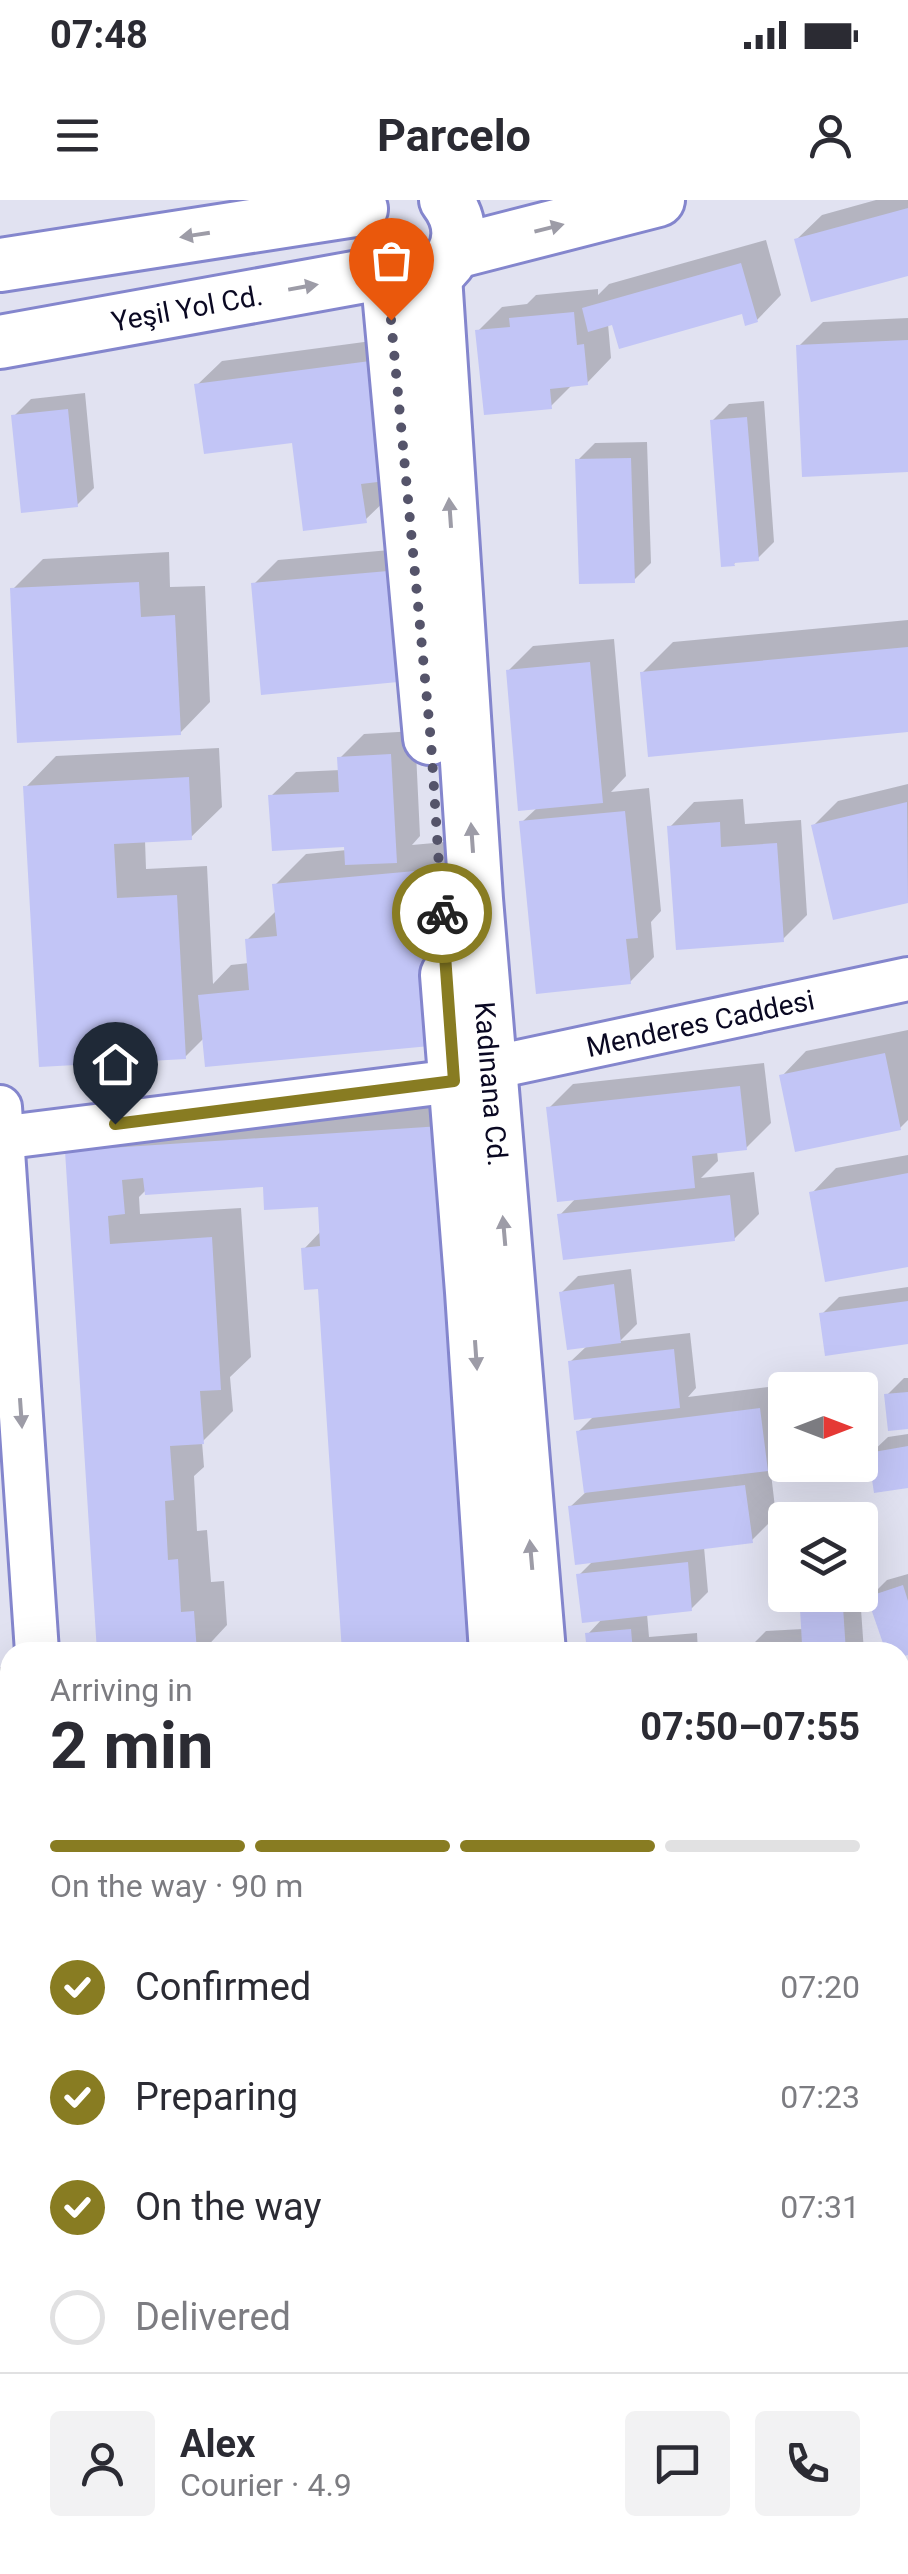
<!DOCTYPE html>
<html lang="en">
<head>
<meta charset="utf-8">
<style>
	body { margin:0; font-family:Roboto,sans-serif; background:#f2f2f3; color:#2b2b33; height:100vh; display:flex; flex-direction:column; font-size:38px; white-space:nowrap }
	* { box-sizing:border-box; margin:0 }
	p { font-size:32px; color:#7c7c81 }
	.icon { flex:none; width:55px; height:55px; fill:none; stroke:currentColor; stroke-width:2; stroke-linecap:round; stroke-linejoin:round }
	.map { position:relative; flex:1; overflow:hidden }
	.sheet { position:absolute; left:0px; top:1442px; width:910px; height:932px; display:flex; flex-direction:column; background:#fff; border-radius:30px 30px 0 0; box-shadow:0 10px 40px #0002 }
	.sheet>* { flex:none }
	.needle { width:65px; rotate:90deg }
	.controls { position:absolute; left:768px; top:1172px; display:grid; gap:20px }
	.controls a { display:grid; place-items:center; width:110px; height:110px; border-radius:10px; background:#fff; box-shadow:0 10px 40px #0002; font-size:50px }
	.pin { position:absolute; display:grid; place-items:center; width:85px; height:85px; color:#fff; margin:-102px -42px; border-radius:50% 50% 50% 0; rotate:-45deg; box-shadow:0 0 10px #0007 }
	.pin .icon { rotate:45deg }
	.courier { position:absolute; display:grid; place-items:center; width:100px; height:100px; margin:-50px; border:8px solid #887c22; border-radius:50%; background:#fff; color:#222; box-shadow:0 2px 12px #0007 }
	.head em { font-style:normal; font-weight:700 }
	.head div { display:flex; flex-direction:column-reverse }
	.head { display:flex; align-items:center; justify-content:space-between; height:170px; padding:0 50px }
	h1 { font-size:65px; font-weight:700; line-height:75px }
	.bar { display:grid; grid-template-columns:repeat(4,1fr); gap:15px 10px; align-content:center; height:120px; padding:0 50px }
	.bar i { height:12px; border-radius:8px; background:#e1e1e2 }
	.bar .on { background:#887c22 }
	.bar p { grid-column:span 4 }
	.line { display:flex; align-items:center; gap:25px; padding:0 50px; border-top:2px solid #e1e1e2 }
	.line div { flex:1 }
	.round { display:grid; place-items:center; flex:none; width:105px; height:105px; border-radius:10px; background:#f2f2f3 }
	ol { padding:0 50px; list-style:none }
	li { display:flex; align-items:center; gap:30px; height:110px }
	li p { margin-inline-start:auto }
	li .icon { padding:10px; border-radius:50%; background:#887c22; color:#fff; stroke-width:4 }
	li:last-child { color:#7c7c81 }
	li i { width:55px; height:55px; border:5px solid #e1e1e2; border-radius:50% }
	.status { display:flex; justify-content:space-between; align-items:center; height:70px; padding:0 50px; background:#fff; direction:ltr }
	.status svg { height:28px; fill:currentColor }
	header { display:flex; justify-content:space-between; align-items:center; height:130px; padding:0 50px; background:#fff; font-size:45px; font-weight:700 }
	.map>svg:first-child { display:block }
</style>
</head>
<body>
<div class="status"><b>07:48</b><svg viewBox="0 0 49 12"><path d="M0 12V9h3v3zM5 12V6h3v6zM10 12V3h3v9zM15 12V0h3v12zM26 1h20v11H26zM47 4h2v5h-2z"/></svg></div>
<header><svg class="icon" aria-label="menu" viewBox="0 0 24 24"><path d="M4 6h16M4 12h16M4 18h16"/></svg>Parcelo<svg class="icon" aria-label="person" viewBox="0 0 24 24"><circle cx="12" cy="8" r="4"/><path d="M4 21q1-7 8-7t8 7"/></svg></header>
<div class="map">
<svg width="908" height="2374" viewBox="0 0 908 2374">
	<rect width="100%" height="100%" fill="#e1e2f1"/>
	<path fill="#0003" d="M876,0H908V74L797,39L822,15Z
		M766,40L781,95L757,120L744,111L608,124L611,158L587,183L573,184L551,206L478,131L502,107L527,104L536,95L598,89V95L609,84Z
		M908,118V269L799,146L823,122Z
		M394,138L390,296L365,320L294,240L197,185L222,161Z
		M85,193L94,288L77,305L14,216L31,199Z
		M764,201L774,342L757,359L737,360L734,364L712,221L729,204Z
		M647,242L651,363L634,380L578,260L595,243Z
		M412,348L422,456L397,480L254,384L278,360Z
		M169,352L170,387L205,386L210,502L180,533L13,389L43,359Z
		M908,420V530L643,472L673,442Z
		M614,439L626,576L611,592L649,588L661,711L651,722L654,757L630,782L522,622L538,607L508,471L533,446Z
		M415,531L420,636L412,645L445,642L459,814L205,837L185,857L26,587L56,556L219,548L222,607L191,637L145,640L146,669L207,666L213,784L231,765L249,763L247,740L277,710L275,685L306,654L347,650L346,645L271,596L296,572L341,570L340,558L364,534Z
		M908,584V701L835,717L814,625L838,601Z
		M743,599L745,624L801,620L807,715L783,739L670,627L694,602Z
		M908,830V920L900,928L782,876L806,851Z
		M764,863L771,923L746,948L717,951L718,961L701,978L754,972L759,1014L734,1039L560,1015L577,997L549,908L573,884Z
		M470,897L507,1452H344L320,1086L304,1049L322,1030L321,1004L265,984L147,989L139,997L140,1014L241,1008L251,1157L230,1177L233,1211L202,1242L204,1267L194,1276L197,1331L207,1330L211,1382L224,1381L227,1425L202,1452H99L67,952L98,921Z
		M908,955V1065L812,993L836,968Z
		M631,1069L637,1124L620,1141L690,1133L696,1188L688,1197L784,1185L785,1250L770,1265L776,1316L751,1341L704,1347L708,1392L691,1409L647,1414L649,1437L697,1433L698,1452H589L588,1434L603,1418L579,1375L594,1360L570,1307L586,1292L578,1232L595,1215L570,1162L588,1145L561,1093L578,1076Z
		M908,1087V1141L822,1114L839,1097Z
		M904,1178H908V1226L887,1195Z
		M908,1234V1286L870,1254L888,1237Z
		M908,1374V1452L900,1455V1452H888L870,1397L887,1380Z
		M817,1395H860L864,1452H749V1448L766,1431L803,1429L802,1410Z
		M10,1466V1537L0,1547V1467Z
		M0,1666H10V1752H0Z
		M908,1700V1780L900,1782V1702Z
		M0,1786H10V1866H0Z
		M908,1786V1883L900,1885V1788Z
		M0,1880H10V1963H0Z
		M908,1890V1949L900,1947V1896Z
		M10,1969V2047L0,2048V1970Z
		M10,2070V2127L0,2128V2071Z
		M0,2146H10V2246H0Z
		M908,2235V2374L840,2365H900V2239Z
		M10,2259V2344L0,2345V2260Z
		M648,2365H770V2374H649Z"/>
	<path fill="#c2c5f6" d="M908,8V76L811,102L794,39Z
		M741,63L758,122L745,126L742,114L619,149L612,125L588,132L582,108Z
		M574,112L577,145L584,144L588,185L550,189L552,209L484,215L475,130L510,127L509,118Z
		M908,140V272L802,277L796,145Z
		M370,161L386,281L361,284L367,323L303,331L292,243L204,254L194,184Z
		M68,209L78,307L21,313L11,215Z
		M747,217L759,361L734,363L735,366L721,367L710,220Z
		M631,258L635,383L579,384L575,259Z
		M388,371L398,482L261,495L251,383Z
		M139,382L141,417L175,415L181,535L17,543L10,388Z
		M908,447V532L648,557L640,472Z
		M590,462L603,603L518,611L506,470Z
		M391,554L397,663L345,665L344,647L272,651L268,595L339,592L337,557Z
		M189,577L192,640L114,644L117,698L177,695L186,859L39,867L23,586Z
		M907,602L908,703L833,720L811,625Z
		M625,611L638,738L626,739L631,784L536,794L519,621Z
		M720,622L721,647L777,643L784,742L676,750L667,626Z
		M415,671L430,846L205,867L198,795L249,790L245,739L277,736L272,684Z
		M885,853L901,930L795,952L779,875Z
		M740,886L747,950L692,956L695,988L557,1002L546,907Z
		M441,926L475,1452H342L318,1089L304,1090L301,1048L320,1046L318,1007L264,1010L263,987L145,995L143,978L122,980L125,1014L108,1016L110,1044L212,1037L221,1190L200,1191L204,1244L170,1246L174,1300L165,1301L168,1360L178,1359L181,1412L194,1411L197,1452H97L65,951Z
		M908,973V1067L825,1082L809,992Z
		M730,995L735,1041L563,1060L557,1014Z
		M614,1084L621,1143L567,1150L559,1092Z
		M908,1101V1144L825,1156L819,1113Z
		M674,1149L680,1208L574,1220L568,1161Z
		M908,1192V1229L888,1231L884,1194Z
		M760,1208L768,1271L584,1293L576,1231Z
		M908,1246V1288L874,1293L868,1253Z
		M745,1285L753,1343L575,1365L568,1306Z
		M688,1362L692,1411L582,1423L576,1374Z
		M903,1385L908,1401V1455L900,1457V1452H886L867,1397Z
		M843,1407L846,1452H746V1447L802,1444L800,1409Z
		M631,1429L633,1452H587L585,1433Z
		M904,1581H908V1647L900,1648V1590H905Z
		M0,1682H10V1754H0Z
		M908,1712V1783L900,1785V1714Z
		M908,1797V1885L900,1888V1799Z
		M0,1802H10V1868H0Z
		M908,1901V1952L900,1954V1903Z
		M10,1902V1965L0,1966V1903Z
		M10,1990V2050L0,2051V1991Z
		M10,2084V2130L0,2131V2085Z
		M0,2169H10V2249H0Z
		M0,2281H10V2347H0Z
		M900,2297L908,2317V2374H840L837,2365H900Z
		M152,2365H253L254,2374H153Z
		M400,2365H526L527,2371L491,2374H400Z
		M646,2365H744L745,2374H646Z"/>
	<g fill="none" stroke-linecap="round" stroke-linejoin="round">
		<defs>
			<g id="minor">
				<path id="s1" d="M490,868L908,779"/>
				<path d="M0,907L37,1452"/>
				<path d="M0,938L454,881"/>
				<path d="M900,1536L908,1535"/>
				<path d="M0,1617H10"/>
				<path d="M900,2175L908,2199"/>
				<path d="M96,2365L97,2374"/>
			</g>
			<g id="tertiary">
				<path d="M455,52L658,0"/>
				<path d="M0,65L361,9"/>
				<path id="s2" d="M435,76L476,699L539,1452"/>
				<path d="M388,81L430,538"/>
				<path d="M402,84C447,83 476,39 446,0"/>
				<path id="s3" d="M0,142L376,74"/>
				<path d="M447,775L472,1092L496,1452"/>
				<path d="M556,2365V2374"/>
				<path d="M598,2365L599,2374"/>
			</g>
		</defs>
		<use href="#minor" stroke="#8486cd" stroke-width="48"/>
		<use href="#tertiary" stroke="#8486cd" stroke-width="58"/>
		<use href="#minor" stroke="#fff" stroke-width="42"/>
		<use href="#tertiary" stroke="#fff" stroke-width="52"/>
	</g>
	<defs><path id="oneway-solid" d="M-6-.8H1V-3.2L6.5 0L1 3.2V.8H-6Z" transform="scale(2.5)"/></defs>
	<g fill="#9d9ca7">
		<use href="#oneway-solid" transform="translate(549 28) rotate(-14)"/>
		<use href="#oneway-solid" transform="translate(195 35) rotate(171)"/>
		<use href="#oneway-solid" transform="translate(303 87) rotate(-10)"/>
		<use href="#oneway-solid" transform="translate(450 313) rotate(-94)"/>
		<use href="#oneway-solid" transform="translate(472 638) rotate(-94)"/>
		<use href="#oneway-solid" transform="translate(504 1031) rotate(-95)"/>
		<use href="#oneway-solid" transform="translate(476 1155) rotate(86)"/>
		<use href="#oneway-solid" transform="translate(21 1213) rotate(86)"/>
		<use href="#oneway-solid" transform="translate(531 1355) rotate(-95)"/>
	</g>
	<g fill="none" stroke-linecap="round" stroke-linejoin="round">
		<path stroke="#55546a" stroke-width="10" stroke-dasharray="0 18" d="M391,120L431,542L442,713"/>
		<path stroke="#887c22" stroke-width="12" d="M115,924L454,881L442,713"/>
	</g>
	<g text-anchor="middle" stroke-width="10" stroke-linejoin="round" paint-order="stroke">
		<g font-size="28" fill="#0a0822" stroke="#e1e2f1">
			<text dy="10" stroke="none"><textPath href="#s3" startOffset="190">Yeşil Yol Cd.</textPath></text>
			<text dy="10" stroke="none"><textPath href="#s1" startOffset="215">Menderes Caddesi</textPath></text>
			<text dy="10" stroke="none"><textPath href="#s2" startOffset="810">Kadınana Cd.</textPath></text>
		</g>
	</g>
</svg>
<div class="controls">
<a><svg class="needle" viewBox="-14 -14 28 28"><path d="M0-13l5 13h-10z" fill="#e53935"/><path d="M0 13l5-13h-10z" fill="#7c7c81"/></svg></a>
<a><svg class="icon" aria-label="layers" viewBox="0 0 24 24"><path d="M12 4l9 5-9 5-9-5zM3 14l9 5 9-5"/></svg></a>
</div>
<div class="pin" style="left:391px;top:120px;background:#ea580c"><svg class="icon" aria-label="bag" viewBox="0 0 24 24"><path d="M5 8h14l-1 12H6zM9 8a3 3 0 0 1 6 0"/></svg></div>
<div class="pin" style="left:115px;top:924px;background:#1f2937"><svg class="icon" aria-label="home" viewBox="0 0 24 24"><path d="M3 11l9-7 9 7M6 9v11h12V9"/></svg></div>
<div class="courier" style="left:442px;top:713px"><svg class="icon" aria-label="bike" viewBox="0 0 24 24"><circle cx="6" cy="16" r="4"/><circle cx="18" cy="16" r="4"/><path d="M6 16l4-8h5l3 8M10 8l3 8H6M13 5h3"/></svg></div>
<section class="sheet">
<div class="head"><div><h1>2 min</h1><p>Arriving in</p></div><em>07:50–07:55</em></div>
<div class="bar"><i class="on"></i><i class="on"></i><i class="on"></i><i></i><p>On the way · 90 m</p></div>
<ol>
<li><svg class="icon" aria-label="check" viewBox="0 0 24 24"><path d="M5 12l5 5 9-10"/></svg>Confirmed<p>07:20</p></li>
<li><svg class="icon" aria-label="check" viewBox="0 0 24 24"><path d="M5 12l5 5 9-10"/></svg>Preparing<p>07:23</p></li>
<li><svg class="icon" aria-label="check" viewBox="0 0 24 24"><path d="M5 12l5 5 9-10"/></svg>On the way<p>07:31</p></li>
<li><i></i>Delivered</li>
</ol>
<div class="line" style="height:180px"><a class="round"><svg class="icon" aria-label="person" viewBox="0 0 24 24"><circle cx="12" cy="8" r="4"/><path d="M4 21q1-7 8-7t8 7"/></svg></a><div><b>Alex</b><p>Courier · 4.9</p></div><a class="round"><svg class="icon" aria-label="chat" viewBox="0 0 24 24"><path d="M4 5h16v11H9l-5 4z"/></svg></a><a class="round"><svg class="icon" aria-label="phone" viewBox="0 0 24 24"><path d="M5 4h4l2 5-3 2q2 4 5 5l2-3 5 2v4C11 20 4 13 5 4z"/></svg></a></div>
</section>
</div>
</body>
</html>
